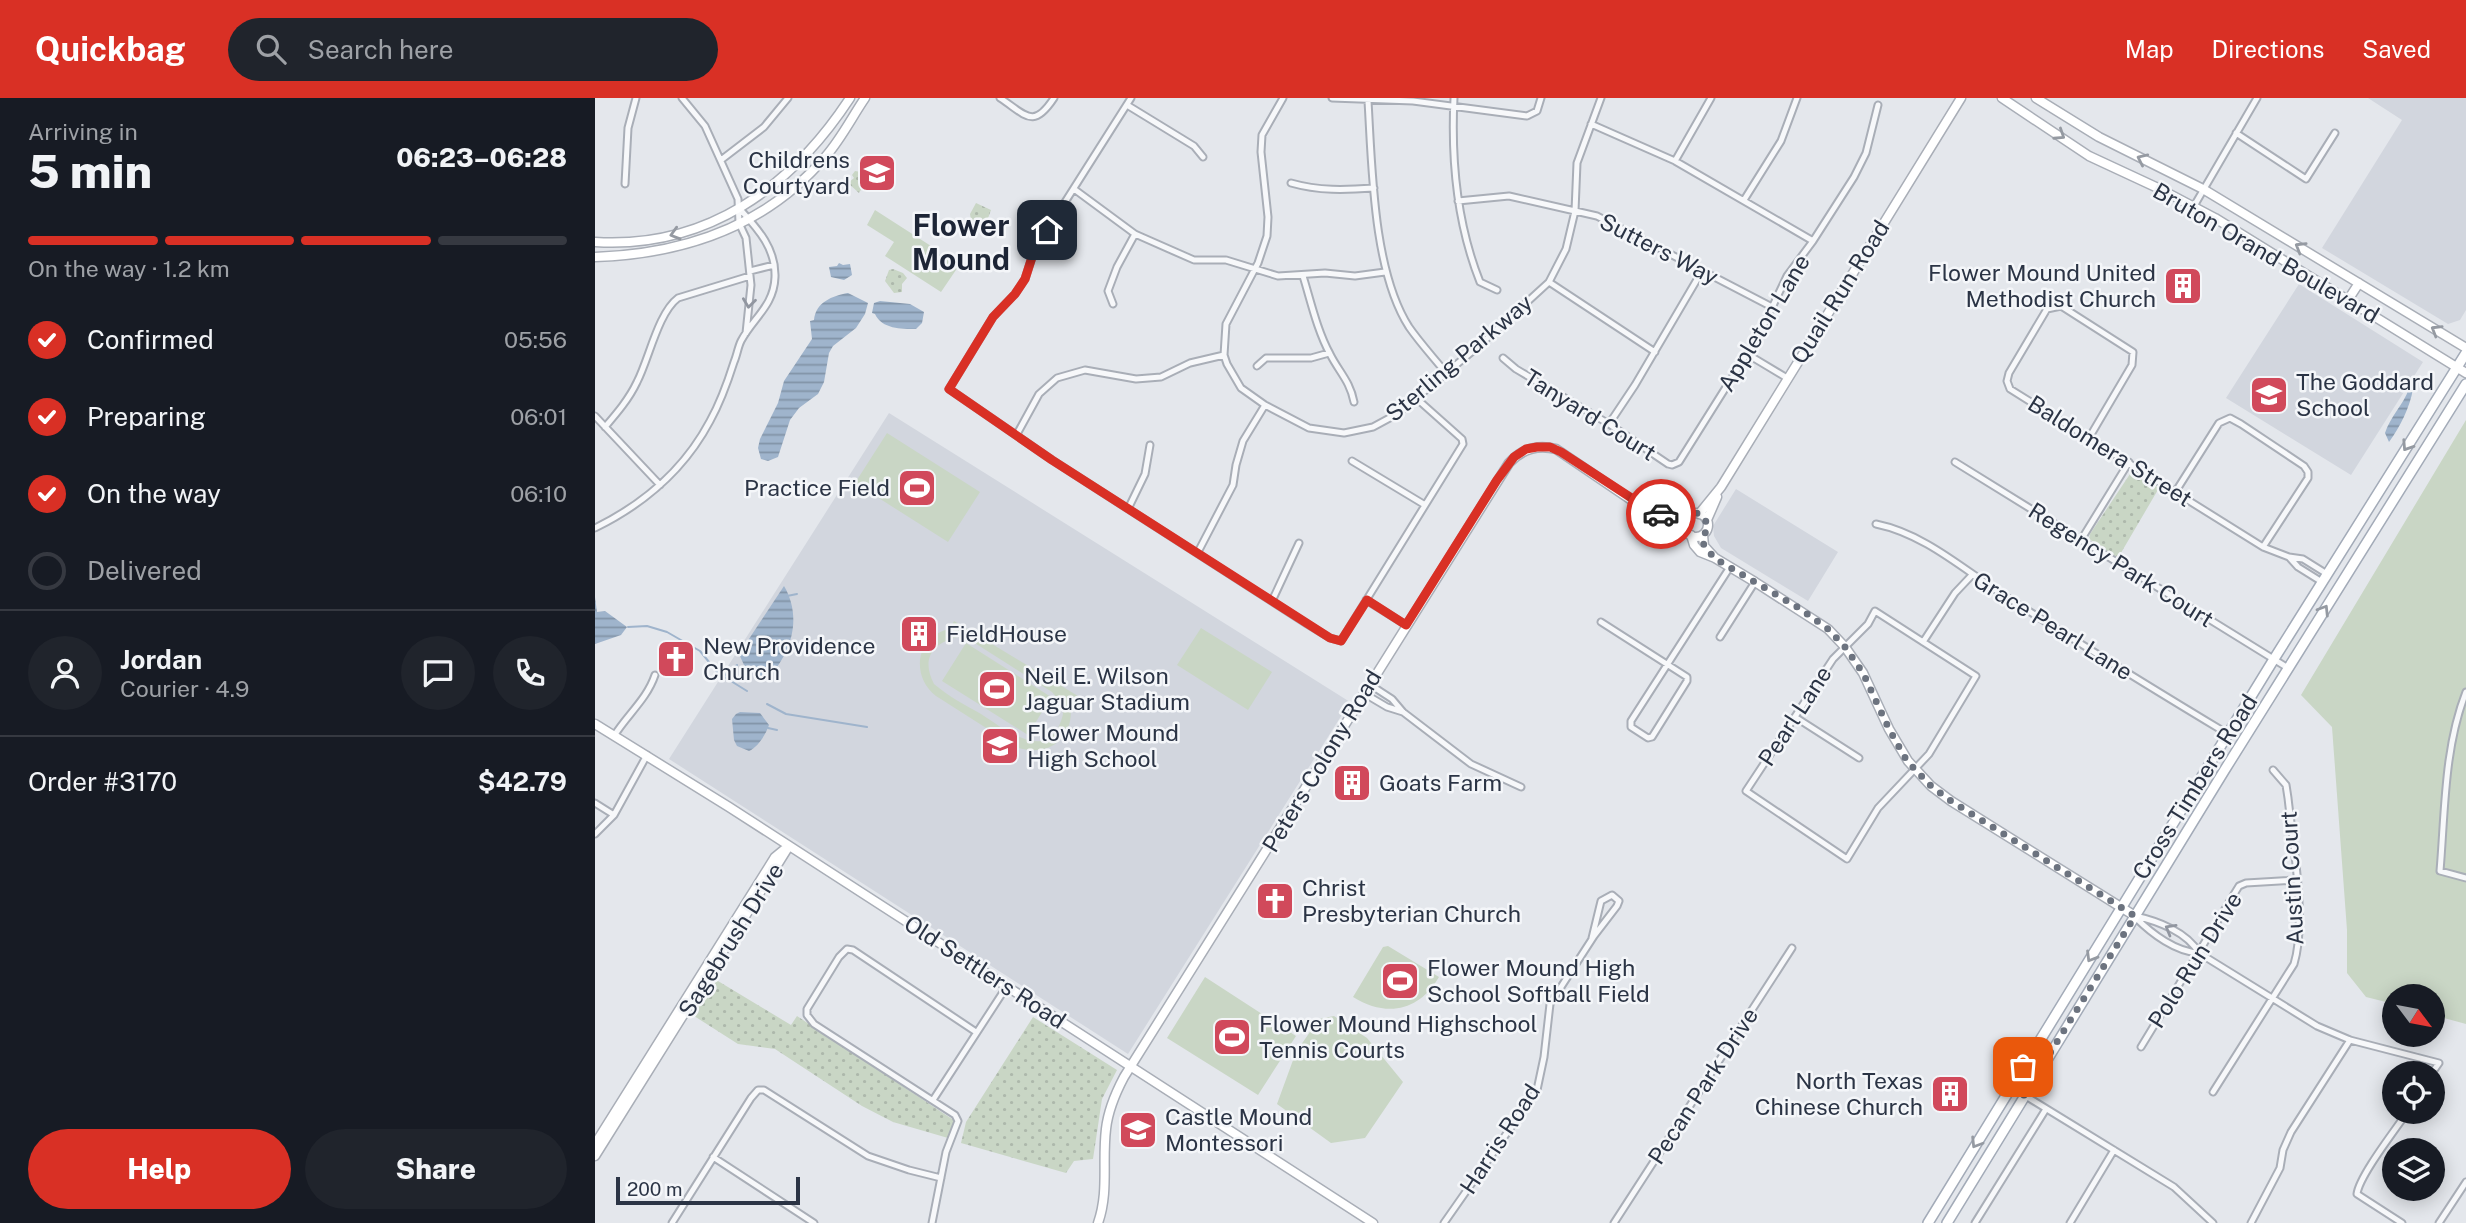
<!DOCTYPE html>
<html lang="en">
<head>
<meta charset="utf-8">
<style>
	body { margin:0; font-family:"Public Sans",sans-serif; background:#20242c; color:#f1f3f6; height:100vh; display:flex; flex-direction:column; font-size:26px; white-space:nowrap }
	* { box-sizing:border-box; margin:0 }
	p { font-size:23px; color:#9ea1a6 }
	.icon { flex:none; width:38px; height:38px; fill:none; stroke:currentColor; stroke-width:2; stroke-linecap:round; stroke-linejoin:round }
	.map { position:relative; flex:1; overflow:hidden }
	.side { display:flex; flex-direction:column; background:#171b24; width:595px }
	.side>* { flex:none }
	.needle { width:46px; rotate:122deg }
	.buttons { position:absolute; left:1787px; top:886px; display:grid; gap:14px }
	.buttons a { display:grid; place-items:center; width:63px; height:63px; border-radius:50%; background:#171b24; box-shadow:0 4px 18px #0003; font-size:35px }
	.scale { position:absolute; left:21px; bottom:18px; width:184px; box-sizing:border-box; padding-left:7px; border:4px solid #2b3445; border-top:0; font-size:19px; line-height:24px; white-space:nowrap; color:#2b3445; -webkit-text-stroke:5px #f4f6f9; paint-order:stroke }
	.pin { position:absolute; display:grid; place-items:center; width:60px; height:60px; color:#fff; margin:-30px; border-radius:14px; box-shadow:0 4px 10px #0006 }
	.courier { position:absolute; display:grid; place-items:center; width:70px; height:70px; margin:-35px; border:5px solid #d93025; border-radius:50%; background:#fff; color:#222; box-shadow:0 2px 9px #0007 }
	.overview em { font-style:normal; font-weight:800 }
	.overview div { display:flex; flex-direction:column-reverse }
	.overview { display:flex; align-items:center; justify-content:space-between; height:119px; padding:0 28px }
	h1 { font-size:46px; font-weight:800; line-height:52px }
	.bar { display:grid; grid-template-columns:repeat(4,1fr); gap:10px 7px; align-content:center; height:84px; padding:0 28px }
	.bar i { height:9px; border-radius:5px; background:#363941 }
	.bar .selected { background:#d93025 }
	.bar p { grid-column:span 4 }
	.line { display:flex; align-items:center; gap:18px; padding:0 28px; border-top:2px solid #363941 }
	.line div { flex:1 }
	.round { display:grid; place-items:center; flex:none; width:74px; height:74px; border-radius:37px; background:#20242c }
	ol { padding:0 28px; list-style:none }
	li { display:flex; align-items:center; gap:21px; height:77px }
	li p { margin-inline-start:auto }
	li .icon { padding:7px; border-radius:50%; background:#d93025; color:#fff; stroke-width:4 }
	li:last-child { color:#9ea1a6 }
	li i { width:38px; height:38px; border:4px solid #363941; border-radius:50% }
	.primary-button { display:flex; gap:14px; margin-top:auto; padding:14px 28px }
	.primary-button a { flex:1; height:80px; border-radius:42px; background:#d93025; color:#fff; font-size:28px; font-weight:800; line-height:80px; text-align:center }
	.primary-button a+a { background:#20242c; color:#f1f3f6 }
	header { display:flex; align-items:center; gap:42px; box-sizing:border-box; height:98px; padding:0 35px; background:#d93025; color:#fff }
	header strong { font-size:33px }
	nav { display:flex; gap:38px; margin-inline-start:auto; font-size:24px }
	.search { width:490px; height:63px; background:#20242c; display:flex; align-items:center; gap:18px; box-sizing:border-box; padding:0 24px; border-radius:38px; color:#9ea1a6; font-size:26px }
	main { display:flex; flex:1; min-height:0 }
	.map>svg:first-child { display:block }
</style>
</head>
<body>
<header>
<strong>Quickbag</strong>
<div class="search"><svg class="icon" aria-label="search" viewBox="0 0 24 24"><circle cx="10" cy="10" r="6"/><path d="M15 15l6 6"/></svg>Search here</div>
<nav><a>Map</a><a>Directions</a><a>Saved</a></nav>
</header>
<main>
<section class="side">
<div class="overview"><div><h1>5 min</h1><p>Arriving in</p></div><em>06:23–06:28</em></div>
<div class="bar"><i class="selected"></i><i class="selected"></i><i class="selected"></i><i></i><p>On the way · 1.2 km</p></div>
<ol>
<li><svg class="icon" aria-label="check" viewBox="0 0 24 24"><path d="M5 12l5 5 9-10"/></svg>Confirmed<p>05:56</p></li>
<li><svg class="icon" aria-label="check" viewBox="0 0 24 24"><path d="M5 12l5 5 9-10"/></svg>Preparing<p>06:01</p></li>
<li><svg class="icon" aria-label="check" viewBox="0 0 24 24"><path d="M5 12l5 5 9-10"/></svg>On the way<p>06:10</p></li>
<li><i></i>Delivered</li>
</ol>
<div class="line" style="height:126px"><a class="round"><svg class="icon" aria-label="person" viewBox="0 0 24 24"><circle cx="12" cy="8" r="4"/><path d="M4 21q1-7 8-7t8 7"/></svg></a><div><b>Jordan</b><p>Courier · 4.9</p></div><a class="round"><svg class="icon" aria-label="chat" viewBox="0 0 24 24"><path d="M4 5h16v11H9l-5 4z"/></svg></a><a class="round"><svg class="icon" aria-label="phone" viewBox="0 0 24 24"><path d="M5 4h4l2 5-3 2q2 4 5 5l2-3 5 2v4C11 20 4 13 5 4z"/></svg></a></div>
<div class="line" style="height:91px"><div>Order #3170</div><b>$42.79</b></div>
<div class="primary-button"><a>Help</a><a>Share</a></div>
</section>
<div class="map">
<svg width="1871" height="1125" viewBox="0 0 1871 1125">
	<defs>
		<pattern id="park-dots" width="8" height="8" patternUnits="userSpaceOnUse" patternTransform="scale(1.75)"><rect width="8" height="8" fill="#c9d6c5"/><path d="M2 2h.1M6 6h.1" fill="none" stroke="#adb8ab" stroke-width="1.8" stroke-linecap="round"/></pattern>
		<pattern id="water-rules" width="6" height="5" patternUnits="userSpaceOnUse" patternTransform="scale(1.75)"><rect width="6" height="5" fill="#9fb4cc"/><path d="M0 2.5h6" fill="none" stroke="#8293a7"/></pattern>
	</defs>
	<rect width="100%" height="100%" fill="#e4e7ec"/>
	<path fill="#d2d6de" d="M1773,0H1871V212L1865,222L1853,226L1727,150L1807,22Z
		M1704,186L1828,264L1756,377L1631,300Z
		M294,315L755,604L533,956L74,661Z
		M1141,391L1243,454L1213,503L1126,450L1119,438L1118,428Z"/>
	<path fill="#c9d6c5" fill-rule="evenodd" d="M280,112L336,148L335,150L363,169L346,194L290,158L299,144L272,127Z
		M1871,322V926L1838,917V898H1799V906L1771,899L1752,875V832L1737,629L1706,597Z
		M292,335L385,394L353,444L260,385Z
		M359,523L483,598L479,606L475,605C481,639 454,661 421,649L341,598C315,578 321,537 355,531ZM363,539L375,542L457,594L466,605L468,616C456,668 412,633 386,616C370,607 353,598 339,586C326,561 337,545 363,539Z
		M606,530L677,574L653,612L582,567Z
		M371,545L456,599L433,637L347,583Z
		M793,848L844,879C824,913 792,920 758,899L788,849Z
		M610,879L701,938L663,997L572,940Z
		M739,918L772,940L808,984L770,1040L736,1045L682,1006L701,954L724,921Z"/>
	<path fill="url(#park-dots)" d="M260,73L272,75L274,79V83L270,85L264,95L253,85L259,80L257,77Z
		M381,105L396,112L392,123L384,127L376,122L375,116Z
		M298,171L308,175L312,180L307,186V194L299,195L290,183L294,172Z
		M1537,373L1564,390L1523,460L1494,441L1495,436Z
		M118,880L196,927L202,918L360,1023L353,1040L298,1024L267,1008L180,951L143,946L96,916Z
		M438,919L522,972L507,1001L498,1061L479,1063L471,1075L366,1045L371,1024Z"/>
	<path fill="url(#water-rules)" d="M244,165L248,167L255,166L257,177L249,182L236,179L234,169L242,168Z
		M253,195L273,205L270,216L261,230L238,248L234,255L229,284L223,296L204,310L195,322L183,359L173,363L166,361L163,350L165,341L183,305L189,283L217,241L215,223L219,222C221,204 237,198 253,195Z
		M285,203L315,206L329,214L327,225L321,231C306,231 287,231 280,216L277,215L279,205Z
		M1814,291H1818C1815,309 1805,329 1794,344L1790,335C1795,319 1808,307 1814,291Z
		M189,488C208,520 196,557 171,582L149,567L144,556Z
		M0,499L2,514L10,513L32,529L26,537L0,546Z
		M145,614L165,615L174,627C171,636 163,649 154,653L142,648L139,642L137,621L141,616Z"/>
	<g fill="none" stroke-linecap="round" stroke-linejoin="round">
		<path stroke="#9fb4cc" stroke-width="2" d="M192,498L202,496
			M33,529L52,528L72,534L105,553L123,575L152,593
			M129,578L142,567
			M172,606L191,616L272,629
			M173,630L182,632"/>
		<defs>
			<path id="street" d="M87,0L110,28L143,101L144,125L151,140L156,187L151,235
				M405,0C431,17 438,32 459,0
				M536,0L439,153L430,181L420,196L398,219L354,291L457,362L712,526L735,540L746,543L868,346L867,341L821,300
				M688,0L667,37L666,54L673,119L672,138L663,165L631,226L629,257L632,266L646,290L670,307L714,330L749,335L778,329L802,316L886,246L954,184L971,151L980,113L982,65L1006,0
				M737,0L818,3L932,18L942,13L946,0
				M859,0C856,62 862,126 885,184L902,192
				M773,3C777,69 778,173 814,229C825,245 839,260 851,275
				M532,7L599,48L608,59
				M996,26L1080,63L1218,143
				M1641,35L1711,81L1740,35
				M126,62L169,29L193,0
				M1080,63L1116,0
				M696,85C724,93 750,92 779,90
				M30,86L33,30L41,0
				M479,91L540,136L599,162H631L683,178L730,175L760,178L790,174
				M1149,102L1186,43L1202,0
				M863,103L914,98L1002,118L1177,209
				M1599,108L1662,0
				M155,173L179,167
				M708,178C716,204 722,232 735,256C744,274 755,283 759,304
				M954,184L1060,254
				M518,206L513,193L522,169L540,136
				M1152,256L1192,280
				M908,260L921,271L1014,326L1073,366L1077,367L1084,364L1165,235L1192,178L1218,143L1259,79L1271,55L1283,7
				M662,268L671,260H716L734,255
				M0,318L65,387
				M1014,326L1040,287L1107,173
				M10,329C22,315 34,301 42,284C54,261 63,215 83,200L155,178
				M422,336L444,296L462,280L490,272L541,281L566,279L595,265L629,257
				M1494,340L1537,267L1538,254L1466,208L1452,211L1414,275L1412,283L1415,291L1668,449L1694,459
				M757,363L830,407
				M1360,364L1693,570
				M1581,393L1624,325L1635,320L1646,326L1709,368L1713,374V380L1668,449
				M533,411L550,376L555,347
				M1281,426C1330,436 1369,472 1410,498C1484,545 1558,591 1633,636
				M0,430C49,406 89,372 115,323C125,305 133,283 139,264C142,257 143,249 146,243C158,220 179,208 180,179C181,150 162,130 144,110
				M1486,442L1534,364
				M603,454L638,387L641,367L648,343L670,307
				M1727,484L1703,469L1694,459L1708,461L1732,476
				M771,502L811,527
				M677,503L704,445
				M1280,513L1381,578L1334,656L1283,710L1252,761L1151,693L1238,561L1273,526Z
				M1006,524L1092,579V583L1057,639L1053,640L1036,629V623L1135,469
				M1125,539L1160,484
				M1328,544L1360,495L1377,477
				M774,586L797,601L808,614L876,666L926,689
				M1871,594C1849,650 1850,714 1845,773L1871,780
				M770,596L792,609L808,614
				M1200,619L1264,660
				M19,638C32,617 52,601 60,577
				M0,705L19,717
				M0,736L19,717L52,657
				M1540,818C1563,823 1592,834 1604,855L1722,928L1755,942L1844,965L1837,975
				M1541,820C1557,836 1581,854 1604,855
				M1546,949L1644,788L1651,785L1701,782
				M1416,989L1579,1089L1618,1125
				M1618,994L1699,866C1712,823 1698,746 1693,700L1691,687L1678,672
				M338,1002L412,888
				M118,1059L219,1125
				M77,1125L156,1000L163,992H169L273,1058L314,1072L346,1080
				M337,1125L351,1054L363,1023L360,1017L219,926L212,917V911L244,859L252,851L258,852L381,934
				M849,1125L942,992L949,959L955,906L999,838L1022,808L1024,803L1017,797L1006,803L997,840
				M1019,1125L1197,850
				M1380,1125L1451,1011
				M1475,1125L1519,1052
				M1656,1125L1685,1070L1688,1052L1696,1034L1755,942
				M1807,1125L1762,1096C1764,1078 1801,1031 1813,1013
				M1844,1125L1871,1084"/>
			<path id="secondary" d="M1407,0L1494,58L1565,91L1620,120L1871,275
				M1441,0L1504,39L1608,91L1871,250
				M0,144C111,151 196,90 255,0
				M0,159C90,156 171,129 231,58C246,41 257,19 270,0
				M1753,202L1764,185
				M1089 427a12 12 0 1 1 24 0a12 12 0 1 1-24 0Z
				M1104,416L1126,389L1366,0
				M1112,422L1122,399
				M1096,437L1099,447L1105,454L1120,460L1160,484L1233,531L1250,549L1268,575L1294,631L1313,663L1336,688L1356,703L1540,818
				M1108,437L1109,448L1120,460
				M0,626L134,709L778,1125
				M0,1046L180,759L191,750
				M0,1058L194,748
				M503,1125C514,1094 507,1064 511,1031C513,1013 520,996 529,979L914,365C927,351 942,346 961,351L1063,420L1090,431"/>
			<path id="primary" d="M1333,1125L1679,561L1871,255
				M1352,1125L1629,673L1871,286"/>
		</defs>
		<use href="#street" stroke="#a9aeb7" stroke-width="9"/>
		<use href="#secondary" stroke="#a9aeb7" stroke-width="11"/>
		<use href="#primary" stroke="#a3abb8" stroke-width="12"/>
		<use href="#street" stroke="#f7f8fa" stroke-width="5"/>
		<use href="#secondary" stroke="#fff" stroke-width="8"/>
		<use href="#primary" stroke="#fff" stroke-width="9"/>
	</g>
	<defs><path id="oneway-chevron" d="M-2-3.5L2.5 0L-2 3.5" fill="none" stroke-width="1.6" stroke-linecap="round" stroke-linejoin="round" transform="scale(1.75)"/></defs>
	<g stroke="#959aa2">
		<use href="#oneway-chevron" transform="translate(1465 37) rotate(33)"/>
		<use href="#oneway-chevron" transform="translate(1547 61) rotate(-155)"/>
		<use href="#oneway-chevron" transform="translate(80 136) rotate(164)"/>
		<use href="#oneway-chevron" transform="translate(1705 149) rotate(-149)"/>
		<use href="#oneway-chevron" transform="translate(1841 232) rotate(-149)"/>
		<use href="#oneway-chevron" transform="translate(1812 348) rotate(123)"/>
		<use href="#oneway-chevron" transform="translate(1729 512) rotate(-58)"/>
		<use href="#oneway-chevron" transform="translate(1496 859) rotate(121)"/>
		<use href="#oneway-chevron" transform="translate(1381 1045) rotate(122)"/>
	</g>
	<g stroke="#9196a0">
		<use href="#oneway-chevron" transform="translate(154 205) rotate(97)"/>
		<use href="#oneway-chevron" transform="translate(1575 831) rotate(-150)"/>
	</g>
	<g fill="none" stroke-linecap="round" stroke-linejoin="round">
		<path stroke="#6c737f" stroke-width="7" stroke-dasharray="0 12.6" d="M1066,416C1083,424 1085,421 1101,415L1107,417L1113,427L1107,444L1119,460L1204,510L1233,531L1250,549L1268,575L1294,631L1312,663L1336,688L1356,703L1540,818L1429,997L1416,989L1428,969"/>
		<path stroke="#d93025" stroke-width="9" d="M452,132L439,153L430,181L420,196L398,219L354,291L457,362L735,540L746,543L772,502L811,527L902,382L919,359L931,351L942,349H955L966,354L1061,416H1066"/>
	</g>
	<defs>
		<symbol id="school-square" viewBox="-11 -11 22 22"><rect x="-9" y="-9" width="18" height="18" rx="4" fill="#d1495b" stroke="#f4f6f9"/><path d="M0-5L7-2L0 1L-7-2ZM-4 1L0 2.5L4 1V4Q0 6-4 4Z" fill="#fff"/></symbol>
		<symbol id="building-square" viewBox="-11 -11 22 22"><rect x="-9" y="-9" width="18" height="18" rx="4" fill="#d1495b" stroke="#f4f6f9"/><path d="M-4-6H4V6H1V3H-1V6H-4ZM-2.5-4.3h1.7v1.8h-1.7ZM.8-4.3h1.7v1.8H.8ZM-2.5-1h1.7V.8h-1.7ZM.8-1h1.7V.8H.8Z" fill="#fff"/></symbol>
		<symbol id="stadium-square" viewBox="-11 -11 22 22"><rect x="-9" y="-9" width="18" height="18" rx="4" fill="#d1495b" stroke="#f4f6f9"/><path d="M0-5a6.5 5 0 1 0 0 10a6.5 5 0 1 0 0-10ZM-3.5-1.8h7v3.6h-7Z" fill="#fff"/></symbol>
		<symbol id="church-square" viewBox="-11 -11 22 22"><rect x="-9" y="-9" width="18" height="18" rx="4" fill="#d1495b" stroke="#f4f6f9"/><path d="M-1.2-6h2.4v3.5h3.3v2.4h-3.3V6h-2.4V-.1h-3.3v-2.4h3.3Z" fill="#fff"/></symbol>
	</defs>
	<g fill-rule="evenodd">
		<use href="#school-square" x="260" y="53" width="44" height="44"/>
		<use href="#building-square" x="1566" y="166" width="44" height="44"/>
		<use href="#school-square" x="1652" y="275" width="44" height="44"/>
		<use href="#stadium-square" x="300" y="368" width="44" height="44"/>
		<use href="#building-square" x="302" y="514" width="44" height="44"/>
		<use href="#church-square" x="59" y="539" width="44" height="44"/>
		<use href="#stadium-square" x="380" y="569" width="44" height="44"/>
		<use href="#school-square" x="383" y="626" width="44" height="44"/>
		<use href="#building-square" x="735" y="663" width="44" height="44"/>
		<use href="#church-square" x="658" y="781" width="44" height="44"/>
		<use href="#stadium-square" x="783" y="861" width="44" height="44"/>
		<use href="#stadium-square" x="615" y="917" width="44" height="44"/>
		<use href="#building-square" x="1333" y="974" width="44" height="44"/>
		<use href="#school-square" x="521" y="1010" width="44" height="44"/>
	</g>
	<g text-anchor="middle" stroke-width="5" stroke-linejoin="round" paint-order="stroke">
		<g font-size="23" fill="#2b3445" stroke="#f4f6f9" text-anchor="start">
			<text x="255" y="70" text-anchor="end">Childrens<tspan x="255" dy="26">Courtyard</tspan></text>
			<text x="1561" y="183" text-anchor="end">Flower Mound United<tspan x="1561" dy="26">Methodist Church</tspan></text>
			<text x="1701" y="292">The Goddard<tspan x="1701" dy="26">School</tspan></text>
			<text x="295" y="398" text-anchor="end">Practice Field</text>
			<text x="351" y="544">FieldHouse</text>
			<text x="108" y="556">New Providence<tspan x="108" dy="26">Church</tspan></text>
			<text x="429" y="586">Neil E. Wilson<tspan x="429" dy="26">Jaguar Stadium</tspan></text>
			<text x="432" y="643">Flower Mound<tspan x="432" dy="26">High School</tspan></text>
			<text x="784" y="693">Goats Farm</text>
			<text x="707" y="798">Christ<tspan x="707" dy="26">Presbyterian Church</tspan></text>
			<text x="832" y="878">Flower Mound High<tspan x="832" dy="26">School Softball Field</tspan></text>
			<text x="664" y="934">Flower Mound Highschool<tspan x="664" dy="26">Tennis Courts</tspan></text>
			<text x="1328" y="991" text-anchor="end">North Texas<tspan x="1328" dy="26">Chinese Church</tspan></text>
			<text x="570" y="1027">Castle Mound<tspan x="570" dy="26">Montessori</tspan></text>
		</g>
		<g font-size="23" fill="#2b3445" stroke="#f4f6f9">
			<text transform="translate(1064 151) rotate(27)" y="8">Sutters Way</text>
			<text transform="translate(1671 155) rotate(30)" y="8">Bruton Orand Boulevard</text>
			<text transform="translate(1245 194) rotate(-58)" y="8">Quail Run Road</text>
			<text transform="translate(1169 225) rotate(-59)" y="8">Appleton Lane</text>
			<text transform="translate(864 260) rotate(-40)" y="8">Sterling Parkway</text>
			<text transform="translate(995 317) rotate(32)" y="8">Tanyard Court</text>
			<text transform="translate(1515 353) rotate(32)" y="8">Baldomera Street</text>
			<text transform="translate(1526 467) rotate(32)" y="8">Regency Park Court</text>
			<text transform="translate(1458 528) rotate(32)" y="8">Grace Pearl Lane</text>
			<text transform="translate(1200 618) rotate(-57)" y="8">Pearl Lane</text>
			<text transform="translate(727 663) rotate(-59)" y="8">Peters Colony Road</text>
			<text transform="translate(1600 689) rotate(-58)" y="8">Cross Timbers Road</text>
			<text transform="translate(1697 780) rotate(-93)" y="8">Austin Court</text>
			<text transform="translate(136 842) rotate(-58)" y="8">Sagebrush Drive</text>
			<text transform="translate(1600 862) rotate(-58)" y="8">Polo Run Drive</text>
			<text transform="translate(390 874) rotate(33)" y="8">Old Settlers Road</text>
			<text transform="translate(1108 988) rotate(-57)" y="8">Pecan Park Drive</text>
			<text transform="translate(905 1041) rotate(-57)" y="8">Harris Road</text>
		</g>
		<g font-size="30" font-weight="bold" fill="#1d2536" stroke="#f4f6f9">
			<text x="366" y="138">Flower<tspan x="366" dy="34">Mound</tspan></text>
		</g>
	</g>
</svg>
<div class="buttons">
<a><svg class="needle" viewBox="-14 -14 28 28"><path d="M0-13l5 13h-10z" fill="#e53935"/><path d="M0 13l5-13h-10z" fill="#9ea1a6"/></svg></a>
<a><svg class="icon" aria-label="locate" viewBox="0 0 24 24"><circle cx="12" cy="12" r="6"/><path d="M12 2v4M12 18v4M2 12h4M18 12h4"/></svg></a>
<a><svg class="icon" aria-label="layers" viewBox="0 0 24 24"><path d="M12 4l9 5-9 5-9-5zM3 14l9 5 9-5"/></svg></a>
</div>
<div class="scale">200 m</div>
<div class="pin" style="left:1428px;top:969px;background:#ea580c"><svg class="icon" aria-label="bag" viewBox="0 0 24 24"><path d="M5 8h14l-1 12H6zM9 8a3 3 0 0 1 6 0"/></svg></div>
<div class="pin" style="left:452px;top:132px;background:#1f2937"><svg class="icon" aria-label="home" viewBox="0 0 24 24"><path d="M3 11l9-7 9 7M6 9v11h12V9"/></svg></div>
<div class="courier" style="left:1066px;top:416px"><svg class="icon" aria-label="car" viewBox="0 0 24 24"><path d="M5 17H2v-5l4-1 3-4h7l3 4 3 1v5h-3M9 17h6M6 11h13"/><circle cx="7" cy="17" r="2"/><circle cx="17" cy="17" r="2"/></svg></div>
</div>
</main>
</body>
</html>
